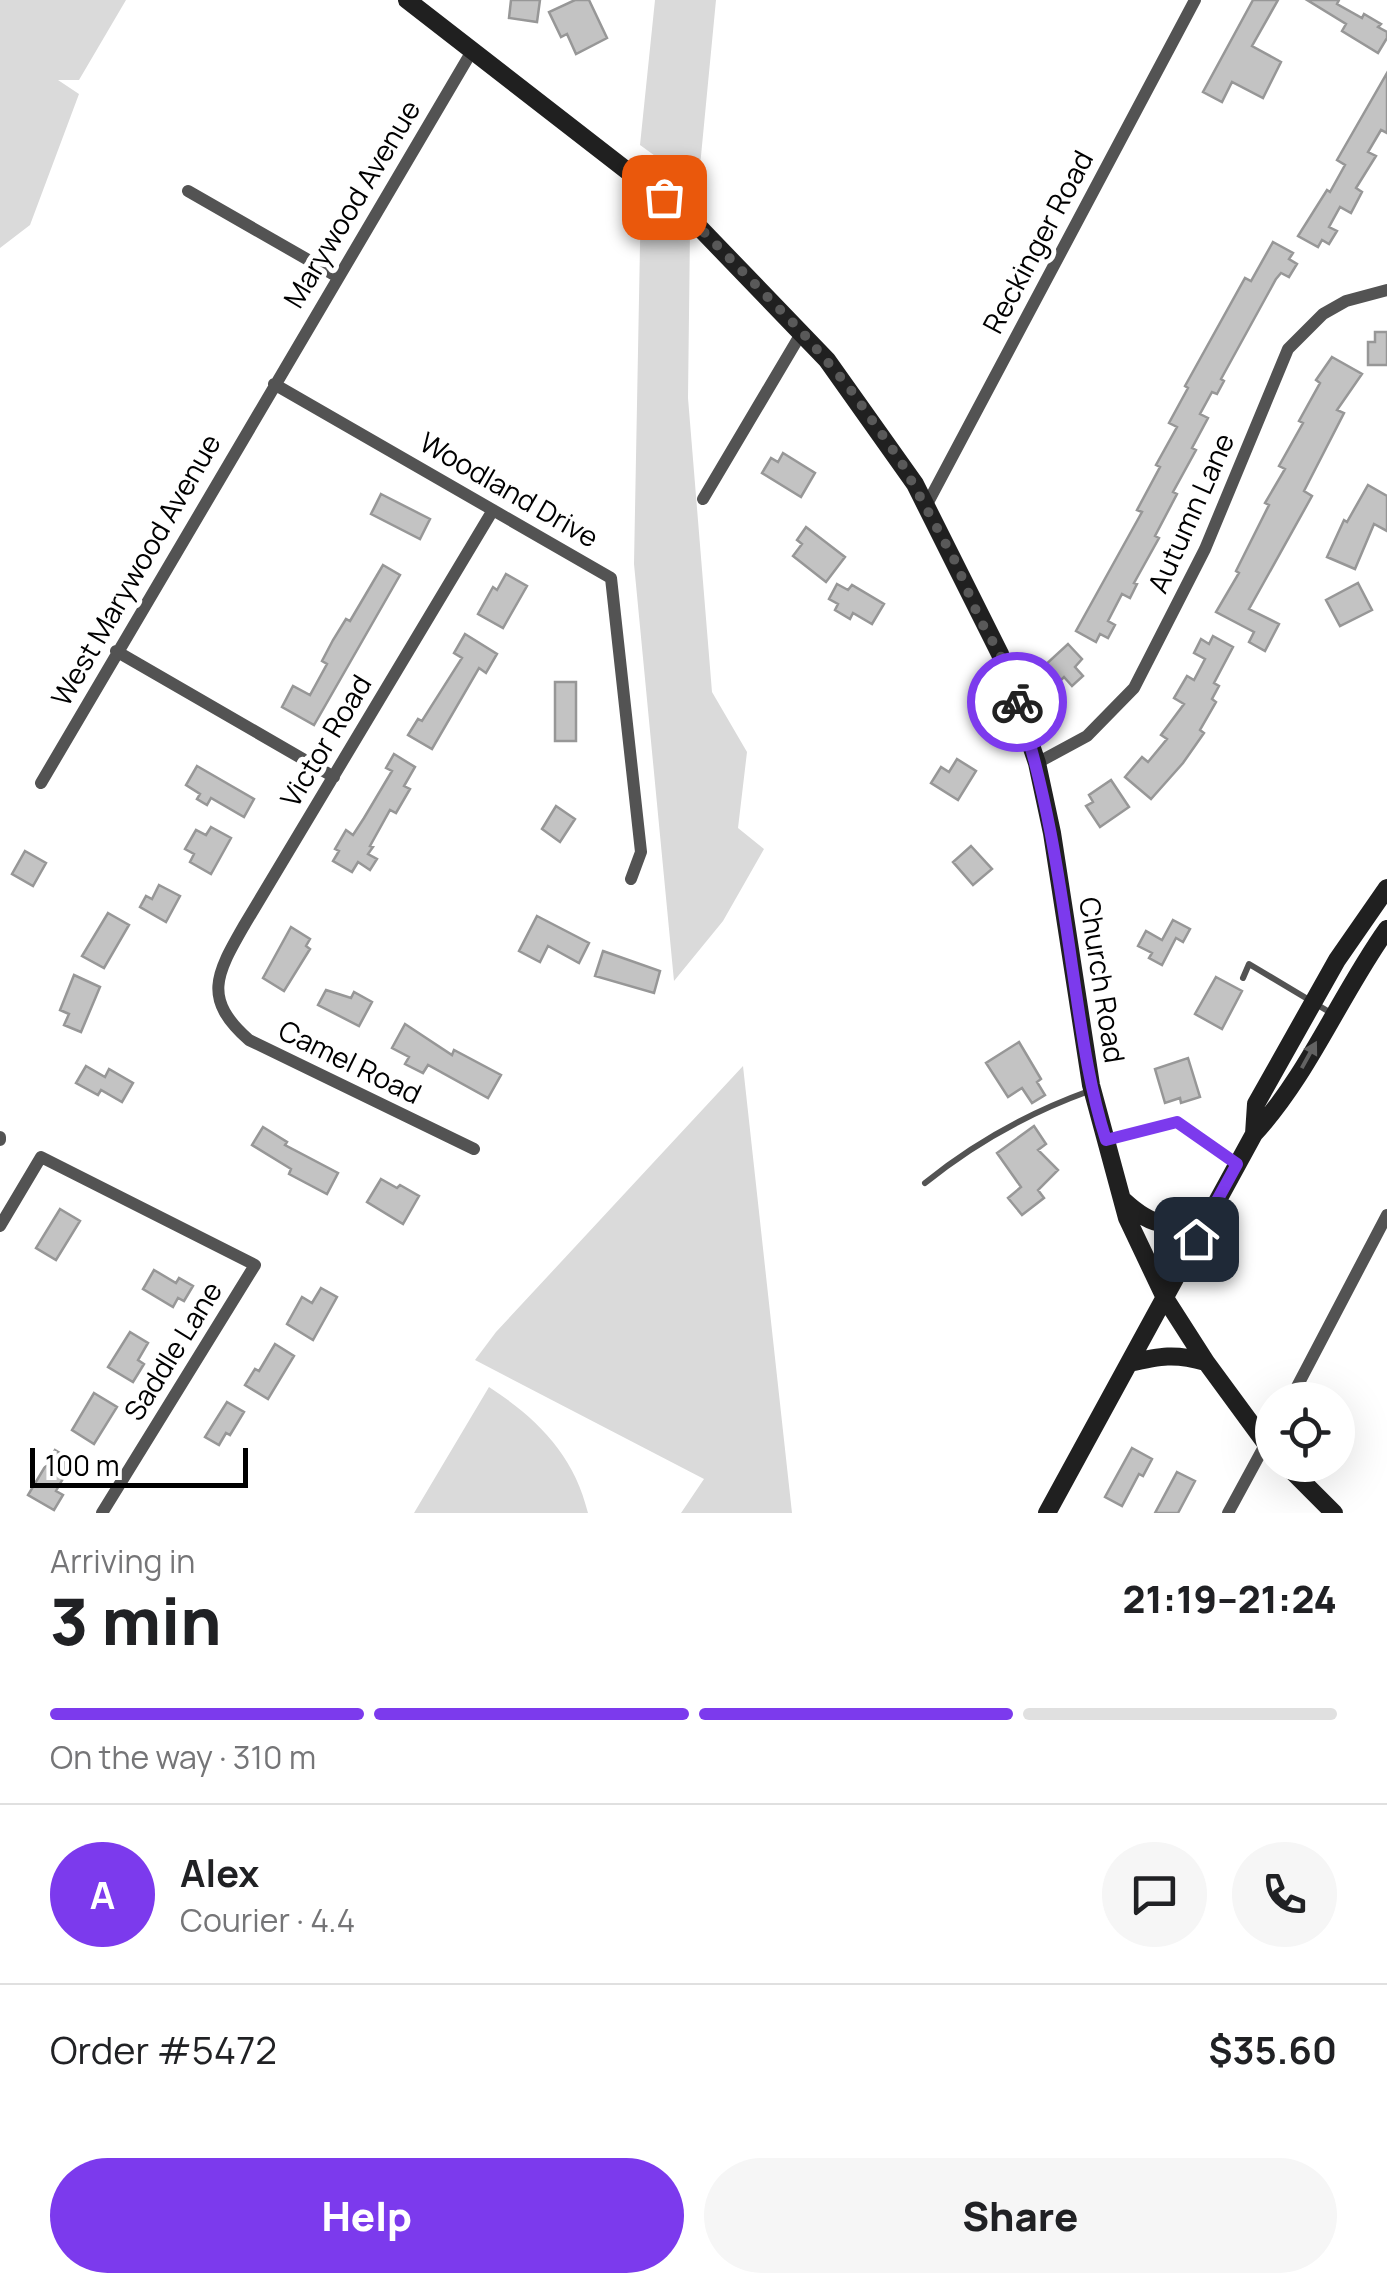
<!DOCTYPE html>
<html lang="en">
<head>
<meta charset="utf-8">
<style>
	body { margin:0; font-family:Manrope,sans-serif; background:#f6f6f6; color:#202124; height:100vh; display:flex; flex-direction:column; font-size:38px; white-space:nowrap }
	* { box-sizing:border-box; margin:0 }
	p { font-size:32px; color:#757577 }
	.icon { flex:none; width:55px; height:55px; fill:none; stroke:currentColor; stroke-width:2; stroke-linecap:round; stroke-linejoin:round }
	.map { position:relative; height:1513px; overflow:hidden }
	.sheet { display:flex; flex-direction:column; background:#fff; flex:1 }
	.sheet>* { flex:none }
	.tools { position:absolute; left:1255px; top:1382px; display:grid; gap:20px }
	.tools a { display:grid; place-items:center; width:100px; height:100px; border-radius:50%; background:#fff; box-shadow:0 10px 40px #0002; font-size:50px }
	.scale { position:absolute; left:30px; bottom:25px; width:218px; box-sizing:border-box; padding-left:10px; border:5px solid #000; border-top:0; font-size:28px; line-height:35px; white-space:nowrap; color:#000; -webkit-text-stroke:8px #fff; paint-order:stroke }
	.pin { position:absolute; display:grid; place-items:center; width:85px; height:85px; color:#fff; margin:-42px; border-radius:20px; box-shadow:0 5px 15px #0006 }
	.courier { position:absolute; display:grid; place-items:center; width:100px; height:100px; margin:-50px; border:8px solid #7c3aed; border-radius:50%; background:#fff; color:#222; box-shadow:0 2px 12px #0007 }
	.summary em { font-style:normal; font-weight:800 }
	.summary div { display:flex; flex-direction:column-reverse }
	.summary { display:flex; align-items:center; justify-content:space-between; height:170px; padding:0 50px }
	h1 { font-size:65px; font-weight:800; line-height:75px }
	.bar { display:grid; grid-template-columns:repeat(4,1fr); gap:15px 10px; align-content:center; height:120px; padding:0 50px }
	.bar i { height:12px; border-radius:8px; background:#e0e0e0 }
	.bar .active { background:#7c3aed }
	.bar p { grid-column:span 4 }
	.line { display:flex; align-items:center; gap:25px; padding:0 50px; border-top:2px solid #e0e0e0 }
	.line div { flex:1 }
	.round { display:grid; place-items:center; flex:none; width:105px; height:105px; border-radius:52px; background:#f6f6f6 }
	.cta { display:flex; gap:20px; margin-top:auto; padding:20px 50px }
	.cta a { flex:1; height:115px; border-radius:60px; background:#7c3aed; color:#fff; font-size:40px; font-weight:800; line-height:115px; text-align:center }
	.cta a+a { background:#f6f6f6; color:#202124 }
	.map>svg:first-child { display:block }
</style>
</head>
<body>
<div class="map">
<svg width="1387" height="1513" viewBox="0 0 1387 1513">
	<rect width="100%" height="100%" fill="#fff"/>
	<path fill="#dadada" d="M0,0H126L79,80H58L79,94L30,225L0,248Z
		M655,0H716L698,187L640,145Z
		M641,192L690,231L688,398L712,692L747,752L738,828L764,849L723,921L674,981L634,564Z
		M743,1066L792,1513H681L704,1479L475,1360L496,1332Z
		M489,1387C538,1419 574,1455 588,1513H414Z"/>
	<path fill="#c3c3c3" stroke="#979797" stroke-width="2.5" d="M511,0H540L537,22L509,18Z
		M575,0H589L607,38L576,54L567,34L561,37L549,12Z
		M1253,0H1278L1252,46L1281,62L1263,98L1232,82L1222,102L1203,92Z
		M1307,0H1339L1337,4L1362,18L1364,14L1381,24L1378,27L1387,32V38L1378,53L1342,31L1346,24Z
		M1387,73V133L1381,130L1368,152L1376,156L1356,188L1362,192L1351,213L1340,207L1329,227L1337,231L1329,244L1322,240L1318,247L1298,236L1327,190L1330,192L1345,165L1337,160Z
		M1273,242L1293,253L1289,259L1297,264L1289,277L1281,273L1276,279L1221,379L1224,381L1217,394L1212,392L1200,414L1208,418L1192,448L1196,450L1173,492L1177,494L1155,536L1159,538L1134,583L1137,584L1130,598L1122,594L1108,621L1115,625L1108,638L1100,634L1096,642L1076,631L1142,512L1137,510L1160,467L1156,465L1177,427L1169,423L1188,388L1185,386L1245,278L1251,281Z
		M1375,332H1387V365H1368V342H1375Z
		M1332,357L1362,374L1337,410L1344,413L1304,491L1312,496L1249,609L1279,624L1265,651L1249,642L1254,632L1216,612L1239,573L1236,571L1269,505L1265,503L1285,469L1279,466L1303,423L1299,421L1320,383L1316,380Z
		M783,453L815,473L801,497L762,473L771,458L778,462Z
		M1368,485L1387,496V531L1374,524L1355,569L1327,557L1344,520L1347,522Z
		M381,494L430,519L420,539L371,514Z
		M806,527L845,557L826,582L793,556L802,544L797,540Z
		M383,565L400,575L314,725L282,707L293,686L310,695L327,664L322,661L333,640L346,619L350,621Z
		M506,574L527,586L503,628L478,614L493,587L497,590Z
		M1358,583L1372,610L1340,626L1326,600Z
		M837,584L848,590L852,585L884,604L872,624L853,613L850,619L835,610L838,604L829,599Z
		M465,634L497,654L486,673L479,668L432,749L408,735L418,719L422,721L462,658L454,653Z
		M1213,636L1233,647L1214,683L1219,686L1212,699L1216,702L1200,730L1204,733L1183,763L1151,799L1125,777L1142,757L1148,762L1167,739L1161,735L1184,704L1174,698L1187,676L1194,680L1205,659L1194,653L1201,639L1209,644Z
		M1068,644L1082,659L1075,667L1083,676L1072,686L1064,677L1058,683L1043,667Z
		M555,682H576V741H555Z
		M394,754L415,767L404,786L410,789L396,813L390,810L370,846L373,847L368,854L377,859L370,870L358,862L352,872L333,861L339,851L335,849L346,830L353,835L364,818L392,771L386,768Z
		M957,759L976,771L958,800L931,783L941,767L949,772Z
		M197,766L254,799L244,817L211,798L207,805L197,799L200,794L186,785Z
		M1111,780L1129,807L1100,827L1086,806L1093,802L1089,795Z
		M556,806L575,819L560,842L542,829Z
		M211,827L231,838L211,874L190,862L194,854L185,849L196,830L206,835Z
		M971,846L992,869L973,885L953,862Z
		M25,851L46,863L33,886L12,874Z
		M159,885L180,896L166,922L140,907L146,896L152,899Z
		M108,913L129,925L104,968L82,956Z
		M537,916L589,943L579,963L548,946L540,962L519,951Z
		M1173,920L1190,929L1183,942L1176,938L1162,965L1149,958L1152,953L1138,946L1146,931L1162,940Z
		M291,927L310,939L306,946L310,949L284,991L263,978Z
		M603,951L660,971L654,993L595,976Z
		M74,975L100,987L81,1032L64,1025L69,1014L60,1010Z
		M1216,977L1242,991L1222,1029L1195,1014Z
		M326,990L351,998L354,992L372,1002L359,1026L318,1005Z
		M405,1024L452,1055L454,1050L501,1075L488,1098L428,1065L423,1073L405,1064L409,1057L392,1048Z
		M1019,1042L1041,1079L1037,1082L1045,1095L1032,1103L1022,1088L1008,1097L986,1063Z
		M1188,1058L1200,1097L1181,1103L1180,1098L1165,1103L1155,1069Z
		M86,1066L105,1077L109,1069L133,1083L122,1102L101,1090L98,1095L76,1083Z
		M1034,1126L1046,1144L1038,1150L1058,1170L1038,1190L1044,1198L1022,1215L1008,1198L1021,1187L997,1153Z
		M263,1127L287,1142L285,1145L338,1173L327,1194L289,1174L291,1169L252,1145Z
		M381,1179L397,1188L400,1185L419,1196L403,1224L367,1202Z
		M60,1209L80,1221L56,1260L36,1248Z
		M154,1270L176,1283L179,1278L193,1286L184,1301L178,1298L173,1307L143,1289Z
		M321,1288L337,1297L313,1340L287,1324L302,1297L312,1303Z
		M130,1332L148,1343L138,1360L144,1364L133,1382L108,1367Z
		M275,1344L294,1356L268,1399L245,1385L255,1369L259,1371Z
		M94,1393L117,1407L94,1444L72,1430Z
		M227,1402L244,1412L230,1435L226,1433L219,1445L205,1437Z
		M1132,1448L1152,1459L1143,1476L1139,1474L1122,1506L1105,1497Z
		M55,1450L73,1461L56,1491L63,1495L54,1510L28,1495Z
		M1177,1472L1195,1481L1178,1513H1155Z"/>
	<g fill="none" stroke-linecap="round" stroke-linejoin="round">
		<path stroke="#535353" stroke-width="6" d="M1243,978L1249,964L1331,1013
			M1107,1140L1177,1122L1234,1162
			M925,1183C973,1144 1031,1112 1089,1091"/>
		<path stroke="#535353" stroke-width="12" d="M188,191L338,277
			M274,384L611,578L641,852L631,879
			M703,499L802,332
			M925,508L1195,0
			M116,651L334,777
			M1037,763L1087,736L1134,688L1205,549L1288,349L1323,314L1346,301L1387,290
			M41,783L472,51
			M0,1137V1140
			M474,1149L249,1040C201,998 217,973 245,924L493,510
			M0,1226L41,1157L255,1265L102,1513
			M1290,1400L1387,1215
			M1228,1513L1272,1432"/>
		<path stroke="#202020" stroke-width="18" d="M407,0L697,225L827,360L915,484L1000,654L1037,763L1052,833L1091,1085L1127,1218L1165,1298L1206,1362L1272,1452
			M1254,1134L1256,1104L1337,960L1387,888
			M1124,1201C1159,1233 1170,1225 1212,1210
			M1129,1363C1160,1356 1175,1353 1206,1362
			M1286,1465L1334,1513
			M1047,1513L1254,1134C1309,1074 1340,995 1387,929"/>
	</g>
	<defs><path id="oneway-solid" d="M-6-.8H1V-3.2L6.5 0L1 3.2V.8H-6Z" transform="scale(2.5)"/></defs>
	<use fill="#636363" href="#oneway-solid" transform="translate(1309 1055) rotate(-61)"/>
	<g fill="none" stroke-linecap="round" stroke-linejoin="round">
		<path stroke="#595959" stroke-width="10" stroke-dasharray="0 18" d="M664,197L697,225L802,332L848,386L900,460L955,561L980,620L1000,654L1017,702"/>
		<path stroke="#7c3aed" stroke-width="12" d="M1017,702C1046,788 1059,876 1072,966C1081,1025 1088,1084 1106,1140L1177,1122L1237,1164L1196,1239"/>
	</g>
	<g text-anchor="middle" stroke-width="10" stroke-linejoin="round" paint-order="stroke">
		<g font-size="28" fill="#000" stroke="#fff">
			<text transform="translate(352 204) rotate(-59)" y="10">Marywood Avenue</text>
			<text transform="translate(1038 242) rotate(-62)" y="10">Reckinger Road</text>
			<text transform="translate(509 490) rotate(30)" y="10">Woodland Drive</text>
			<text transform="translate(1191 513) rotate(-66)" y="10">Autumn Lane</text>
			<text transform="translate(136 570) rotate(-60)" y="10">West Marywood Avenue</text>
			<text transform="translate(326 741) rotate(-59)" y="10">Victor Road</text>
			<text transform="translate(1102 980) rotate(81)" y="10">Church Road</text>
			<text transform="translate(350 1062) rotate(26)" y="10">Camel Road</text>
			<text transform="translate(173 1351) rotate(-58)" y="10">Saddle Lane</text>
		</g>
	</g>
</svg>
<div class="tools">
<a><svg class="icon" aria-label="locate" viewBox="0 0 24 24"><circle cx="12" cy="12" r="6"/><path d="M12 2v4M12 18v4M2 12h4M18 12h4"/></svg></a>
</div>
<div class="scale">100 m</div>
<div class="pin" style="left:664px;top:197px;background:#ea580c"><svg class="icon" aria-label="bag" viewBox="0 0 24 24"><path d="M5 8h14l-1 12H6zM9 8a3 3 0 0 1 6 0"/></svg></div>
<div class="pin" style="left:1196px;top:1239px;background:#1f2937"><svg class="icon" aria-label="home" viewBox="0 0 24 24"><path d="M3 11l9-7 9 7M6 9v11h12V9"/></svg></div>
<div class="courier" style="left:1017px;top:702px"><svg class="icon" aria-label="bike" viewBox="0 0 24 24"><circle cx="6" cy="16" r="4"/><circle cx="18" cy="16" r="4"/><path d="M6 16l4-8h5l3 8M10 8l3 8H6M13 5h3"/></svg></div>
</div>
<section class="sheet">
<div class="summary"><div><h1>3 min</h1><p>Arriving in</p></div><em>21:19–21:24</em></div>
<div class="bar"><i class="active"></i><i class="active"></i><i class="active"></i><i></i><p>On the way · 310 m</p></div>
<div class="line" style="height:180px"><b class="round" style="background:#7c3aed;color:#fff">A</b><div><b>Alex</b><p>Courier · 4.4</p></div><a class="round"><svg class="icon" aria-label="chat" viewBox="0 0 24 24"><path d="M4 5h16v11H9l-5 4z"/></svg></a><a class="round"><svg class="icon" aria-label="phone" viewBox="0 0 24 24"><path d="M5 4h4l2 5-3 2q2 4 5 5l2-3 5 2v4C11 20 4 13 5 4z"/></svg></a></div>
<div class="line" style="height:130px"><div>Order #5472</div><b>$35.60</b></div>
<div class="cta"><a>Help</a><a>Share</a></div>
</section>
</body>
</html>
